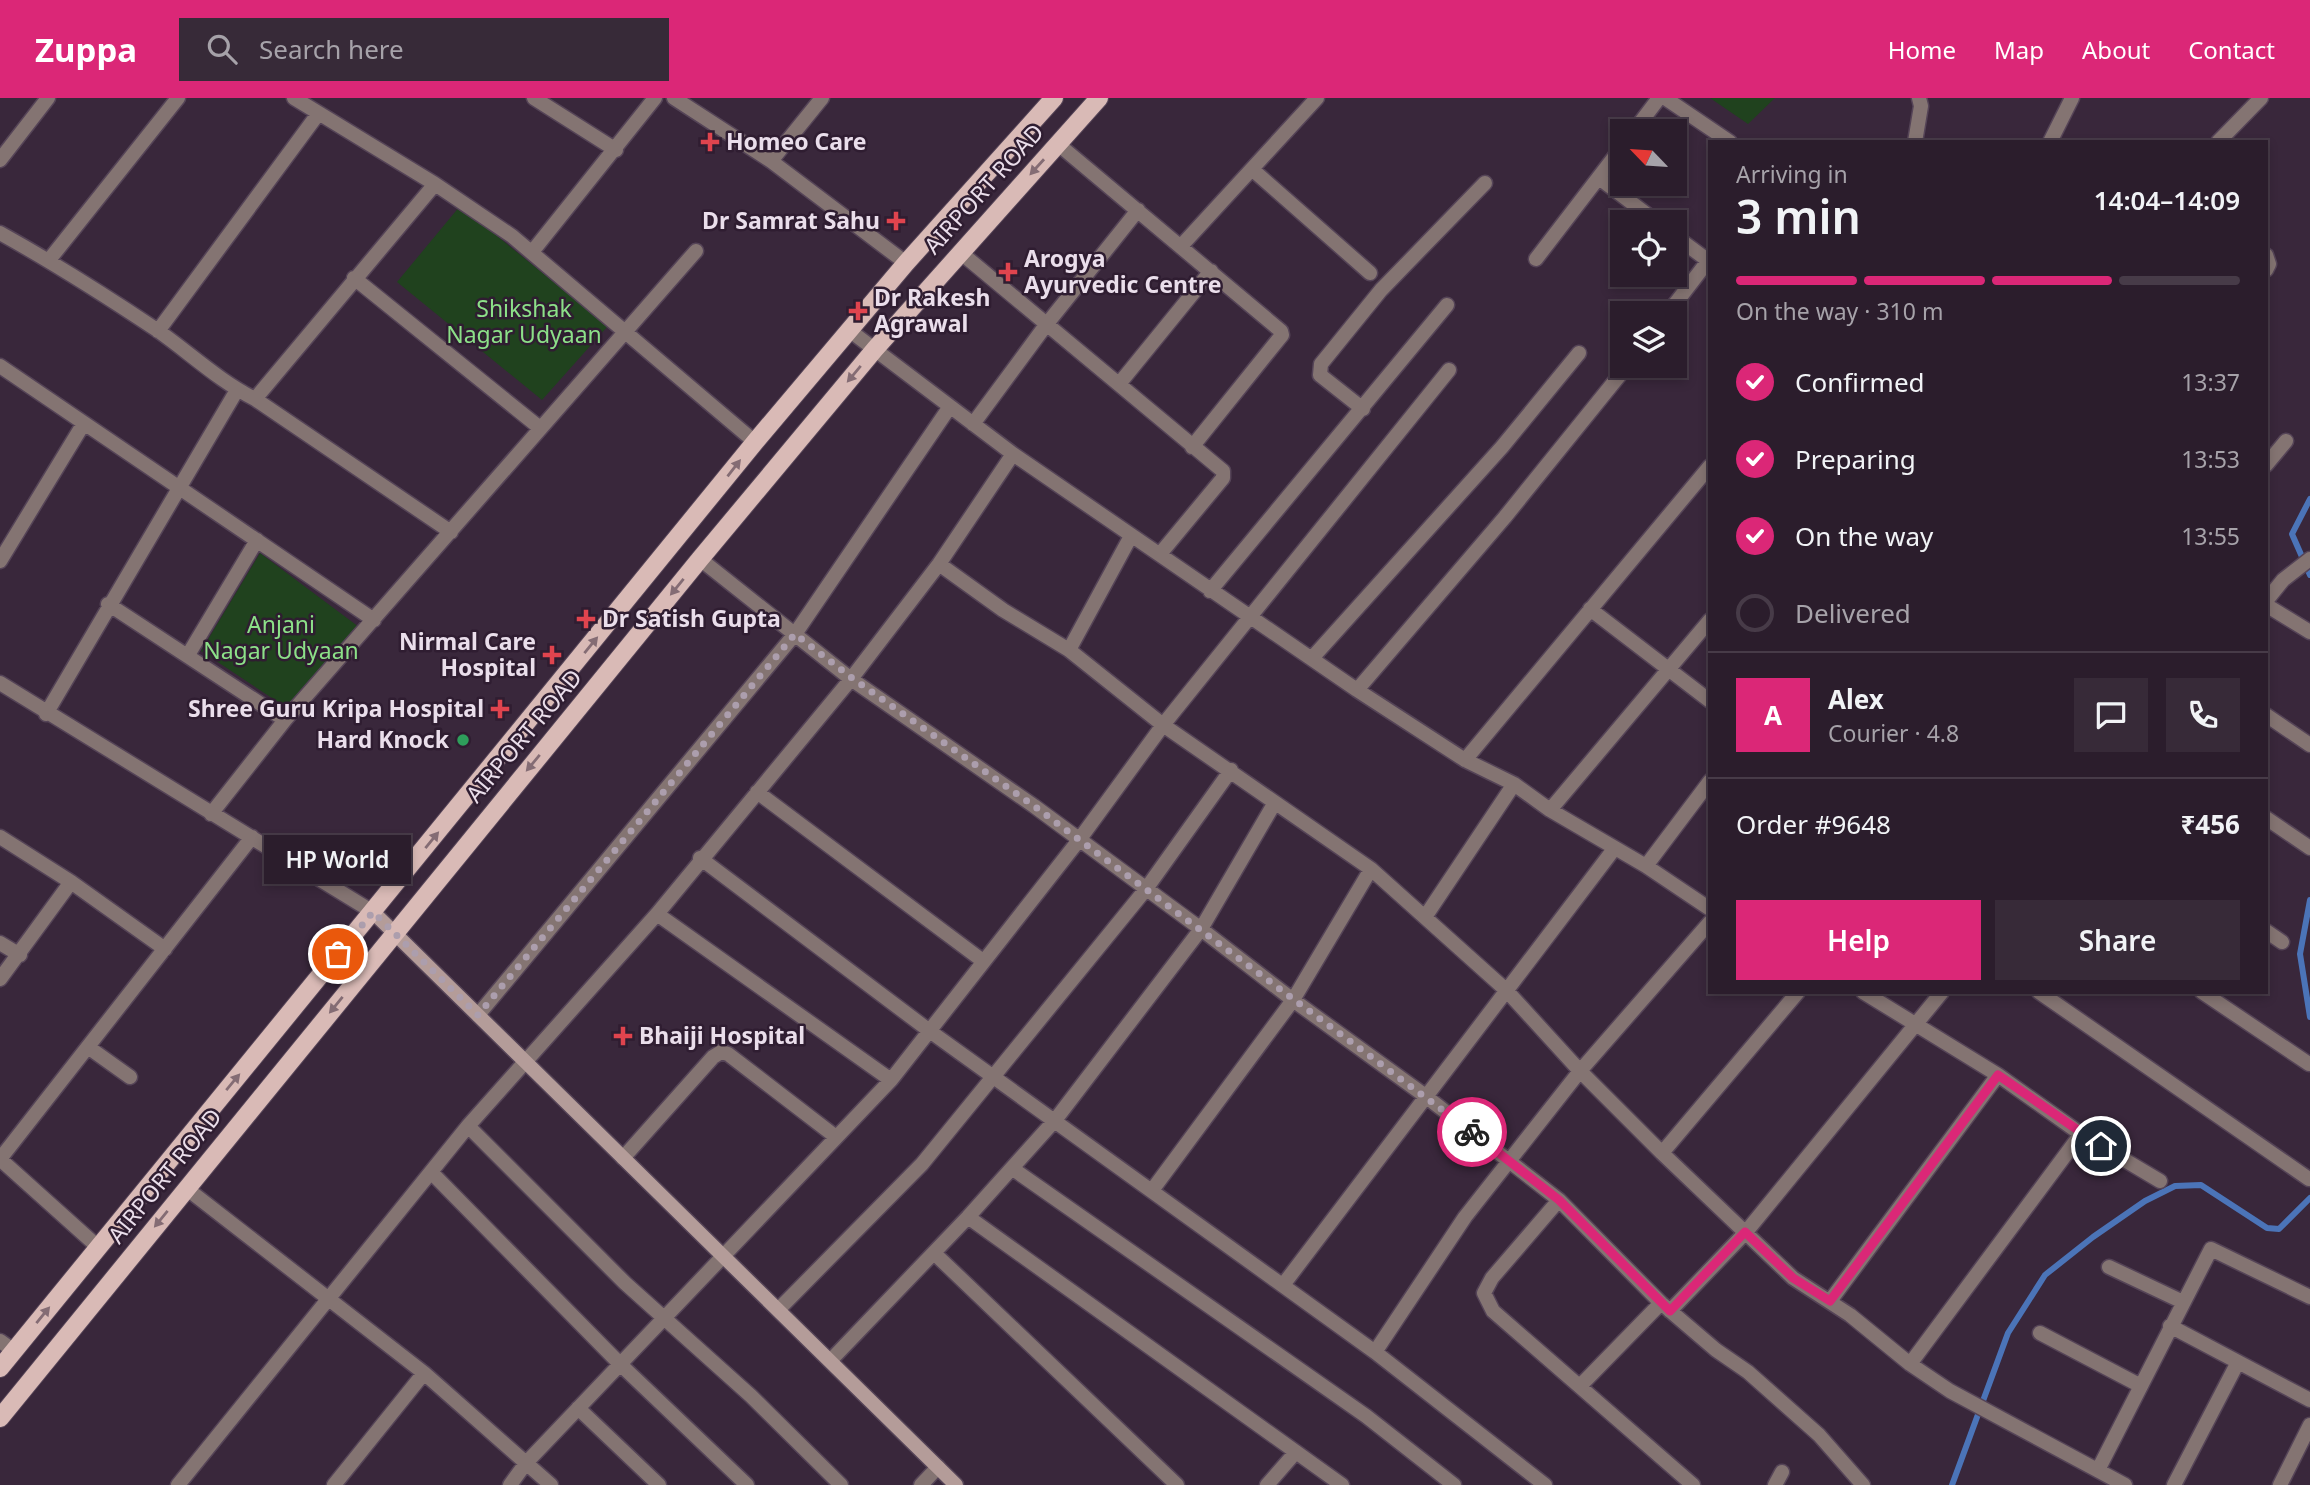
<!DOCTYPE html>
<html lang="en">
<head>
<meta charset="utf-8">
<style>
	body { margin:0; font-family:"Noto Sans",sans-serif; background:#372a38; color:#f1f3f6; height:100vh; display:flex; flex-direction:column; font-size:26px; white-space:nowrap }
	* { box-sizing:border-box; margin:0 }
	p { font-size:23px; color:#a6a2a9 }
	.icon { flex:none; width:38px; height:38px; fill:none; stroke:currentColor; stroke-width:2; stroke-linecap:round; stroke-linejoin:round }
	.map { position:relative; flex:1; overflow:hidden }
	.sheet { position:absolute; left:1708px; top:42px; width:560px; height:854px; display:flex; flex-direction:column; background:#2b1d2c; border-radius:0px; box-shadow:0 4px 10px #0003,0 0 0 2px #473b48 }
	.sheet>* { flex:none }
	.needle { width:46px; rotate:295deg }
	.tools { position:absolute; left:1610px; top:21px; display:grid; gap:14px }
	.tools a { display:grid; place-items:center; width:77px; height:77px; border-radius:0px; background:#2b1d2c; box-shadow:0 4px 10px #0003,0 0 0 2px #473b48; font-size:35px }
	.pin { position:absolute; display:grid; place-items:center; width:60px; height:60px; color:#fff; margin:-30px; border:4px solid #fff; border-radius:50%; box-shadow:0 2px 7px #0007 }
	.courier { position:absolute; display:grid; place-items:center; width:70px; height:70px; margin:-35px; border:5px solid #db2777; border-radius:50%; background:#fff; color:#222; box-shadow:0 2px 9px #0007 }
	.bubble { position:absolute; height:49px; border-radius:0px; background:#2b1d2c; box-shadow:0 4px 10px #0003,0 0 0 2px #473b48; font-size:23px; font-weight:600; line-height:49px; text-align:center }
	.overview em { font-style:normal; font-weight:600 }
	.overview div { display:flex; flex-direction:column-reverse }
	.overview { display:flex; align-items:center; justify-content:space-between; height:119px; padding:0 28px }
	h1 { font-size:46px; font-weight:600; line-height:52px }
	.bar { display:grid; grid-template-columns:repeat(4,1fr); gap:10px 7px; align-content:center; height:84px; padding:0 28px }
	.bar i { height:9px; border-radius:5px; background:#473b48 }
	.bar .selected { background:#db2777 }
	.bar p { grid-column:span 4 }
	.line { display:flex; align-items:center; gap:18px; padding:0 28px; border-top:2px solid #473b48 }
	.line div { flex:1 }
	.round { display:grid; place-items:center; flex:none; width:74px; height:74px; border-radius:0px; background:#372a38 }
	ol { padding:0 28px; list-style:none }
	li { display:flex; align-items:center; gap:21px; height:77px }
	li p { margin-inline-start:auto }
	li .icon { padding:7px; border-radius:50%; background:#db2777; color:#fff; stroke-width:4 }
	li:last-child { color:#a6a2a9 }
	li i { width:38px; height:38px; border:4px solid #473b48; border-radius:50% }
	.primary-button { display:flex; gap:14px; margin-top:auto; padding:14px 28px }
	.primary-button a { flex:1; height:80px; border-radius:0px; background:#db2777; color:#fff; font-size:28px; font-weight:600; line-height:80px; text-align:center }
	.primary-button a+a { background:#372a38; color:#f1f3f6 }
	header { display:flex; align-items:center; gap:42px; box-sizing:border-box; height:98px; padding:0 35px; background:#db2777; color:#fff }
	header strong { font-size:33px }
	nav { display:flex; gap:38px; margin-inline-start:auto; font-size:24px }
	.search { width:490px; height:63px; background:#372a38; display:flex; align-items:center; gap:18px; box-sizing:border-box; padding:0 24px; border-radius:0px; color:#a6a2a9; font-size:26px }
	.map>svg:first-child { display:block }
</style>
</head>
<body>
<header>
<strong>Zuppa</strong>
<div class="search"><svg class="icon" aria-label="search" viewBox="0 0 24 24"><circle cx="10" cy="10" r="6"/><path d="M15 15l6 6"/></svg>Search here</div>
<nav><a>Home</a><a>Map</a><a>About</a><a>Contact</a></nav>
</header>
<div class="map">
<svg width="2310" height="1387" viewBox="0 0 2310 1387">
	<rect width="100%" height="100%" fill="#39273b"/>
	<path fill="#20421e" d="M1710,0H1775L1748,26Z
		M460,108L608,228L542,302L397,184Z
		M260,455L363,532L296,616L201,553Z"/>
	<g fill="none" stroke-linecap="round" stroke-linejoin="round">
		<path stroke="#4b74b8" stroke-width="6" d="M2310,401L2292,436L2310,477
			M2310,802L2300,856L2310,919
			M1952,1387L2008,1235L2045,1177L2093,1139L2145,1103L2175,1088L2201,1087L2267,1130L2279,1131L2310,1100"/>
		<defs>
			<path id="street" d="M294,0L435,86L512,138L755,344
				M534,0L616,52
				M674,0L771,63L906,165
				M1665,0L1730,44
				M1634,33L1659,0
				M1915,44L1921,8L1919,0
				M2050,44L2072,0
				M2218,44L2261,0
				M1058,46L1281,233L1282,237L1192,349
				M0,62L48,0
				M771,63L822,0
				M1253,72L1370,175
				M1599,80L1657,124
				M0,135C54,165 106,198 157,232C190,255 219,283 255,301L451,434
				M1675,138L1710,164
				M1182,147L1317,0
				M532,154L655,0
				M960,154L1223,373V380L1160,456
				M2266,157L2269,166L2266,172
				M1536,161L1622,49
				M49,162L178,0
				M354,180L540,330
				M1668,215L1708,163
				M849,232L1013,356L1357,592L1465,662L1514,686L1550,712L1646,768L1710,811
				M158,233L318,16
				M0,268L374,522
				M1119,286L1211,173
				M255,301L435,86
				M1363,311L1320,277L1321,266L1381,192L1485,85
				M973,326L1046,227L1138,112
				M2266,367L2286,343
				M700,461L851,581L1034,708L1201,831L1293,902L1424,997L1559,1102L1661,1205L1716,1252L1748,1274L1819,1337L1863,1387
				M0,463L84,325
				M939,466L1003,512L1069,552L1163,627L1371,771L1506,892L1580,973L1662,1055L1793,1180L1850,1217L1910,1266L1950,1293L2125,1387
				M1210,493L1447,207
				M2266,503L2283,482L2310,461
				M108,506L285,622
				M2266,507L2310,534
				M1590,511L1710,603
				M1069,552L1131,438
				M188,557L257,442
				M1313,559L1502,349L1579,255
				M0,585L373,814
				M1357,592L1505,419L1627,268
				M46,616L237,292
				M2266,617L2310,647
				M1465,662L1710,368
				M757,694L983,863
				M1550,712L1710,522
				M211,716L285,622L696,153
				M2266,720L2310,750
				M0,739L71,784L165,851
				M700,760L931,934L1375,1254L1545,1387
				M1646,768L1710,683
				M657,816L891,982
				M1425,819L1514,686
				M2266,833L2282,844
				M0,845L20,857
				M0,881L71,784
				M1863,894L1998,977L2081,1036L2160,1083
				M2039,894L2309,1081
				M2202,894L2309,966
				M478,917L795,536L949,310
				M88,949L130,979
				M468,1028L625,1185L751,1298L841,1387
				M1662,1055L1798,894
				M623,1060L713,959L721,954L728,956L836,1039
				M0,1061L252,739
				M0,1061L98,1149
				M1013,1071L1366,1318L1454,1387
				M431,1074L621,1267L747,1387
				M186,1090L424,1275L551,1387
				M1153,1091L1293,902L1371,771
				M1559,1102L1492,1180L1484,1195L1493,1213L1693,1387
				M968,1119L1342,1387
				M934,1155L1177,1387
				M2109,1169L2183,1204
				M1283,1187L1614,751
				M1830,1203L1998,977
				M779,1211L922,1066L1146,791L1231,672
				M1670,1213L1746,1134L1942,894
				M2170,1228L2310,1302
				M2040,1235L2141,1288
				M0,1243L14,1253
				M1375,1254L1465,1119L1580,973L1710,824
				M831,1262L968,1119L1056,1021L1201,831L1274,706
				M1910,1266L2081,1036
				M1580,1288L1661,1205
				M578,1310L659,1387
				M2098,1372L2211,1151L2310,1199
				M178,1387L468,1028L657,816L851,581L939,466L1013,356
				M334,1387L424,1275
				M510,1387L526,1365L891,982L1079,742L1163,627L1449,272
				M921,1387L938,1369
				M1267,1387L1295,1355
				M1775,1387L1782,1374
				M2174,1387L2238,1264
				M2280,1387L2310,1327"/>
			<path id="secondary" d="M373,814L956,1387"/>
			<path id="primary" d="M0,1270L755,344L906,165L1054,0
				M0,1320L700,461L875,251L1099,0"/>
		</defs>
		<use href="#street" stroke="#554457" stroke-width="17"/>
		<use href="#secondary" stroke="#554457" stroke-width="17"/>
		<use href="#primary" stroke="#554457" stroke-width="20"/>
		<use href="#street" stroke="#847472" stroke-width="14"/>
		<use href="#secondary" stroke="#b49c99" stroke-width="14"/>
		<use href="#primary" stroke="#d9bab6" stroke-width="18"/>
	</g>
	<defs><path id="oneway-solid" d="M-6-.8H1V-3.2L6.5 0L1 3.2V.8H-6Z" transform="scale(1.75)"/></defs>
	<g fill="#846c74">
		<use href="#oneway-solid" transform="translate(1037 69) rotate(132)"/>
		<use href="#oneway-solid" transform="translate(854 276) rotate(130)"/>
		<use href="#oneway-solid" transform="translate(734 370) rotate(-52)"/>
		<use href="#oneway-solid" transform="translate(677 489) rotate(129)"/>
		<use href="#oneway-solid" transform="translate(591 547) rotate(-51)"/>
		<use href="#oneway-solid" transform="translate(533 665) rotate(130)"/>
		<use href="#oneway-solid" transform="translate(432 742) rotate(-51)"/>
		<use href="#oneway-solid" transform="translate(336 907) rotate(129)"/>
		<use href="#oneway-solid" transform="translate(233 984) rotate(-50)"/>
		<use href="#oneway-solid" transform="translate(161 1121) rotate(129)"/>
		<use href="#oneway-solid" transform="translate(43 1217) rotate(-51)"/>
	</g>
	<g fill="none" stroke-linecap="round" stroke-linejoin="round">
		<path stroke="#ac9ead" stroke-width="7" stroke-dasharray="0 12.6" d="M338,856L373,814L478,917L795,536L852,580L1034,708L1472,1034"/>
		<path stroke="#db2777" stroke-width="9" d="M1472,1034L1559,1102L1670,1213L1745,1134L1793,1180L1830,1203L1998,977L2101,1048"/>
	</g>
	<g fill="#e0444e" stroke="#2f1d31" stroke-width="2.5">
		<path d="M706.5 33.5h7v7h7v7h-7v7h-7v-7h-7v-7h7z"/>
		<path d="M892.5 112.5h7v7h7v7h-7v7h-7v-7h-7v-7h7z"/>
		<path d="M1004.5 163.5h7v7h7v7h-7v7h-7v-7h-7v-7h7z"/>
		<path d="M854.5 202.5h7v7h7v7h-7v7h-7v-7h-7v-7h7z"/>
		<path d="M582.5 510.5h7v7h7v7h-7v7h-7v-7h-7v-7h7z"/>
		<path d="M548.5 546.5h7v7h7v7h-7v7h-7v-7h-7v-7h7z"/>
		<path d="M496.5 600.5h7v7h7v7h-7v7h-7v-7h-7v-7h7z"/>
		<path d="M619.5 927.5h7v7h7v7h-7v7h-7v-7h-7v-7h7z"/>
	</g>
	<circle fill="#2e9e5b" stroke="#2f1d31" stroke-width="2.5" cx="463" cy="642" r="7"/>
	<g text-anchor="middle" stroke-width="5" stroke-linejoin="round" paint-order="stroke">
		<g font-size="23" font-weight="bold" fill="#eadeeb" stroke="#2f1d31" text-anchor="start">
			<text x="726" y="52">Homeo Care</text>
			<text x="880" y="131" text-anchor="end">Dr Samrat Sahu</text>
			<text x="1024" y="169">Arogya<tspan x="1024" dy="26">Ayurvedic Centre</tspan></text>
			<text x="874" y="208">Dr Rakesh<tspan x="874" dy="26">Agrawal</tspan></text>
			<text x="602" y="529">Dr Satish Gupta</text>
			<text x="536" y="552" text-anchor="end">Nirmal Care<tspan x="536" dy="26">Hospital</tspan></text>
			<text x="484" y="619" text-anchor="end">Shree Guru Kripa Hospital</text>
			<text x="449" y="650" text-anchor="end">Hard Knock</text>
			<text x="639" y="946">Bhaiji Hospital</text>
		</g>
		<g font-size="23" fill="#eadeeb" stroke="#2f1d31">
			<text transform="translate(984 91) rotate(-48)" y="8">AIRPORT ROAD</text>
			<text transform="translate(524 638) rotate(-50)" y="8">AIRPORT ROAD</text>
			<text transform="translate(165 1078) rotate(-51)" y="8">AIRPORT ROAD</text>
		</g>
		<g font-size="23" fill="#8ce088" stroke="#2f1d31">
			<text x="524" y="219">Shikshak<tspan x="524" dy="26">Nagar Udyaan</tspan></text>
			<text x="281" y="535">Anjani<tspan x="281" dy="26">Nagar Udyaan</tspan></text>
		</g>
	</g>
</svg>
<div class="tools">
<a><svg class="needle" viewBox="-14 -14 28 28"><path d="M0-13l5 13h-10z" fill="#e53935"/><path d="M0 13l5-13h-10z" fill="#a6a2a9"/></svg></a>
<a><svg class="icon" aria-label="locate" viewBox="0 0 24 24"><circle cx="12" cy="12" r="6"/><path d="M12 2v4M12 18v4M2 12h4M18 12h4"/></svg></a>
<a><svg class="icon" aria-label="layers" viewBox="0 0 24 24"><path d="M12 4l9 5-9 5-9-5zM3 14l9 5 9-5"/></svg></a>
</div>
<div class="pin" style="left:338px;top:856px;background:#ea580c"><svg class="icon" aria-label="bag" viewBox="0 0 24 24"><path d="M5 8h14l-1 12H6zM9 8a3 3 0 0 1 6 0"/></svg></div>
<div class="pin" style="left:2101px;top:1048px;background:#1f2937"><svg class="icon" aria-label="home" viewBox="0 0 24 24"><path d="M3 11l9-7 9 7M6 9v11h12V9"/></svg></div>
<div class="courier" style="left:1472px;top:1034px"><svg class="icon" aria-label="bike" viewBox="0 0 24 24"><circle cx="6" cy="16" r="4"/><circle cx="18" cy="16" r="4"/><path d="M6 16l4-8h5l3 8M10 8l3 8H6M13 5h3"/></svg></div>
<div class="bubble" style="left:264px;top:737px;width:147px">HP World</div>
<section class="sheet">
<div class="overview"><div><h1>3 min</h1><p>Arriving in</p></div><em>14:04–14:09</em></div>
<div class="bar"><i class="selected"></i><i class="selected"></i><i class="selected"></i><i></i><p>On the way · 310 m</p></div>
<ol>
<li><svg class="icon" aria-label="check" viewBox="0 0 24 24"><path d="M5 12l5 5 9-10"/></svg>Confirmed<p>13:37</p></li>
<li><svg class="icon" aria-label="check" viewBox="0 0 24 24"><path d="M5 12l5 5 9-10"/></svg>Preparing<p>13:53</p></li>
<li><svg class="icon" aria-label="check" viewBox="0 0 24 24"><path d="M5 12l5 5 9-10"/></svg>On the way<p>13:55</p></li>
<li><i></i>Delivered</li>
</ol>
<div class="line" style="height:126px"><b class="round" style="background:#db2777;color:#fff">A</b><div><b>Alex</b><p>Courier · 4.8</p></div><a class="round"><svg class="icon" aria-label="chat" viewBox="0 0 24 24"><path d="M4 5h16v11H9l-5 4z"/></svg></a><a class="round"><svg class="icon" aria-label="phone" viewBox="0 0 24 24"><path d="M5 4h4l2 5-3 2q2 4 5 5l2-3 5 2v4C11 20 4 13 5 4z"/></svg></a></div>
<div class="line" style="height:91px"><div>Order #9648</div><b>₹456</b></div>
<div class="primary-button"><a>Help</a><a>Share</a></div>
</section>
</div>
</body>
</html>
